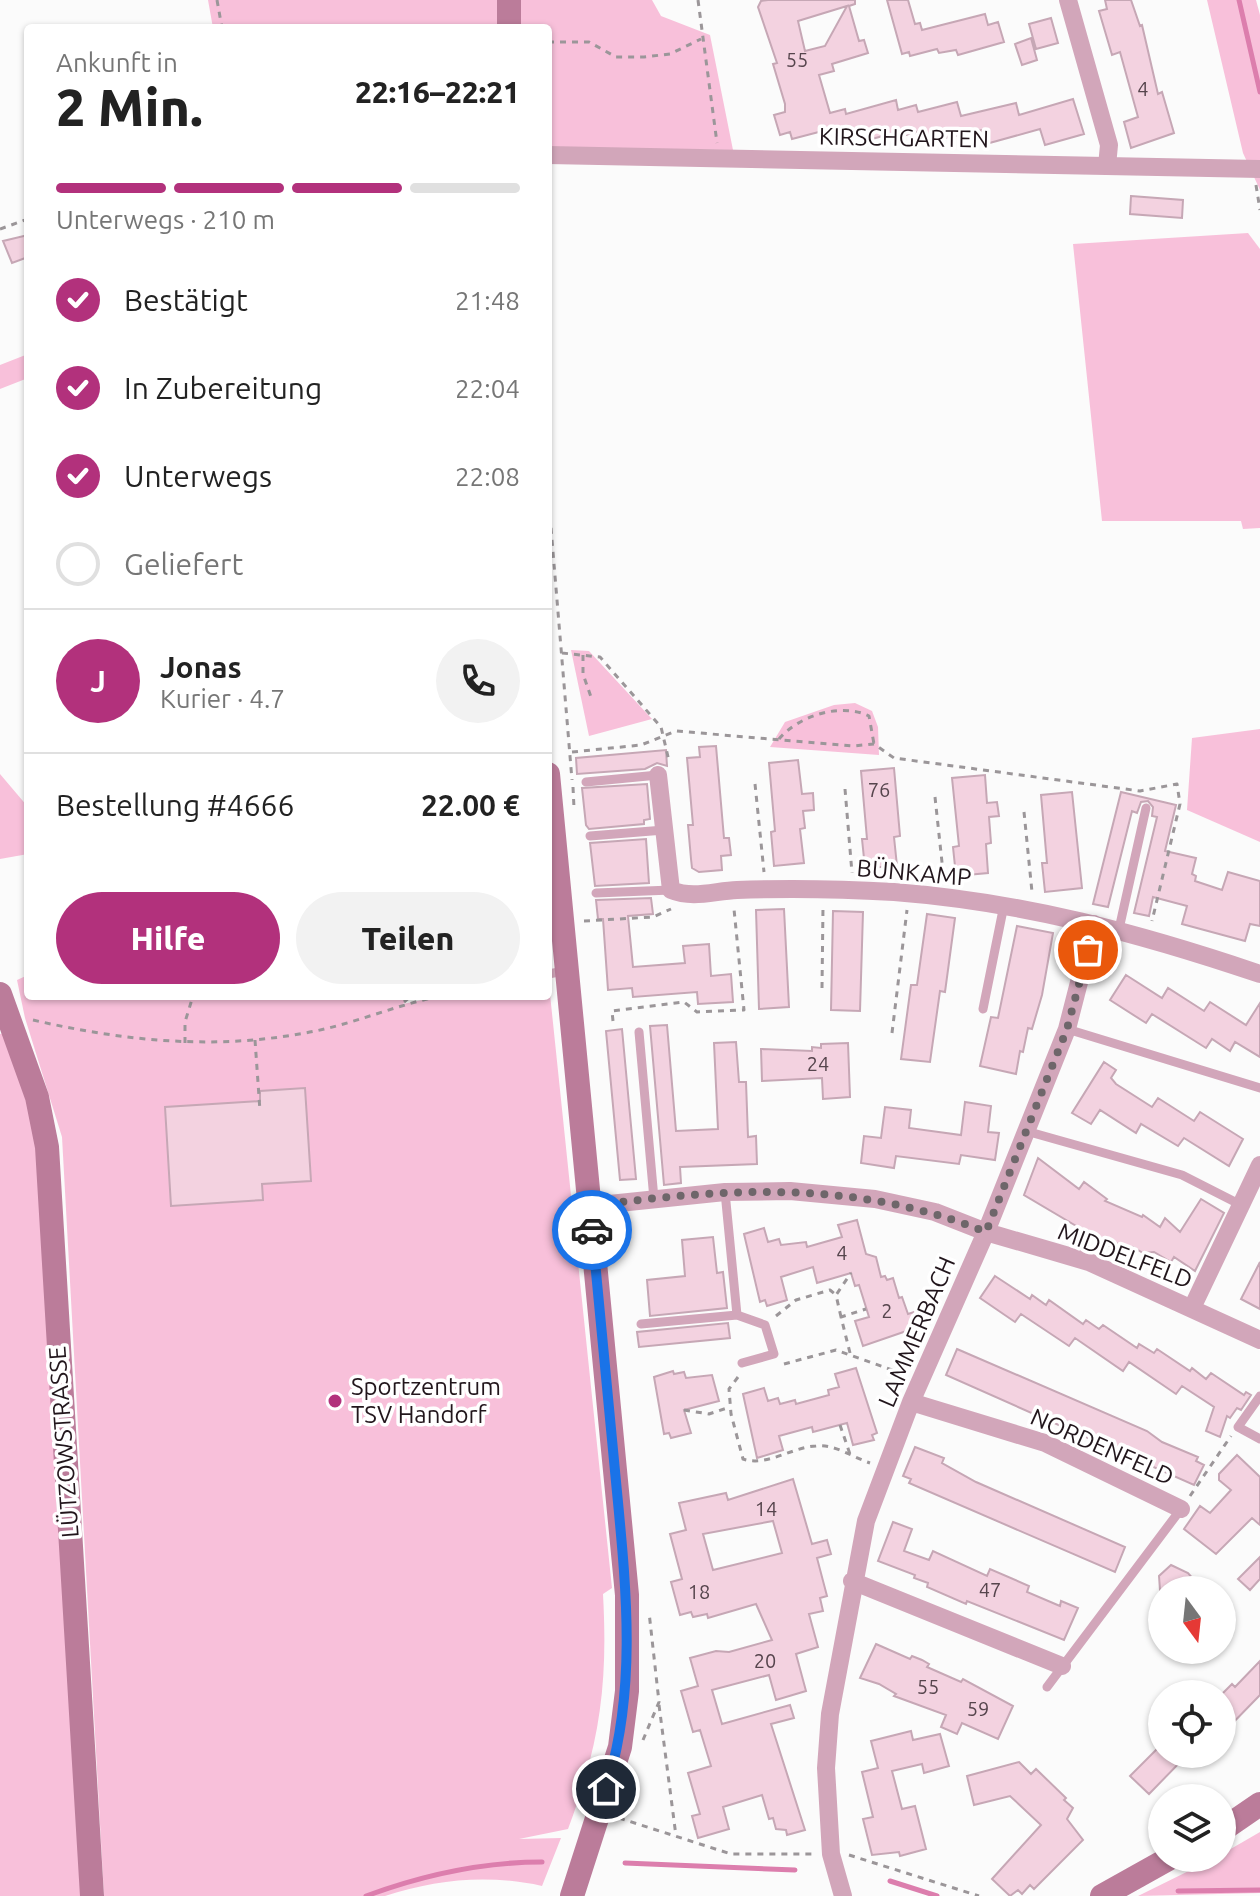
<!DOCTYPE html>
<html lang="de">
<head>
<meta charset="utf-8">
<style>
	body { margin:0; font-family:Ubuntu,sans-serif; background:#f2f2f2; color:#222; height:100vh; display:flex; flex-direction:column; font-size:30px; white-space:nowrap }
	* { box-sizing:border-box; margin:0 }
	p { font-size:26px; color:#767676 }
	.icon { flex:none; width:44px; height:44px; fill:none; stroke:currentColor; stroke-width:2; stroke-linecap:round; stroke-linejoin:round }
	.map { position:relative; flex:1; overflow:hidden }
	.sheet { position:absolute; left:24px; top:24px; width:528px; height:976px; display:flex; flex-direction:column; background:#fff; border-radius:8px; box-shadow:0 2px 6px #0004 }
	.sheet>* { flex:none }
	.needle { width:52px; rotate:165deg }
	.buttons { position:absolute; left:1148px; top:1576px; display:grid; gap:16px }
	.buttons a { display:grid; place-items:center; width:88px; height:88px; border-radius:50%; background:#fff; box-shadow:0 2px 6px #0004; font-size:40px }
	.pin { position:absolute; display:grid; place-items:center; width:68px; height:68px; color:#fff; margin:-34px; border:4px solid #fff; border-radius:50%; box-shadow:0 2px 8px #0007 }
	.courier { position:absolute; display:grid; place-items:center; width:80px; height:80px; margin:-40px; border:6px solid #1a73e8; border-radius:50%; background:#fff; color:#222; box-shadow:0 2px 10px #0007 }
	.overview em { font-style:normal; font-weight:800 }
	.overview div { display:flex; flex-direction:column-reverse }
	.overview { display:flex; align-items:center; justify-content:space-between; height:136px; padding:0 32px }
	h1 { font-size:52px; font-weight:800; line-height:60px }
	.bar { display:grid; grid-template-columns:repeat(4,1fr); gap:12px 8px; align-content:center; height:96px; padding:0 32px }
	.bar i { height:10px; border-radius:6px; background:#e0e0e0 }
	.bar .selected { background:#b2317c }
	.bar p { grid-column:span 4 }
	.line { display:flex; align-items:center; gap:20px; padding:0 32px; border-top:2px solid #e0e0e0 }
	.line div { flex:1 }
	.round { display:grid; place-items:center; flex:none; width:84px; height:84px; border-radius:42px; background:#f2f2f2 }
	ol { padding:0 32px; list-style:none }
	li { display:flex; align-items:center; gap:24px; height:88px }
	li p { margin-inline-start:auto }
	li .icon { padding:8px; border-radius:50%; background:#b2317c; color:#fff; stroke-width:4 }
	li:last-child { color:#767676 }
	li i { width:44px; height:44px; border:4px solid #e0e0e0; border-radius:50% }
	.cta { display:flex; gap:16px; margin-top:auto; padding:16px 32px }
	.cta a { flex:1; height:92px; border-radius:48px; background:#b2317c; color:#fff; font-size:32px; font-weight:800; line-height:92px; text-align:center }
	.cta a+a { background:#f2f2f2; color:#222 }
	.map>svg:first-child { display:block }
</style>
</head>
<body>
<div class="map">
<svg width="1260" height="1896" viewBox="0 0 1260 1896">
	<rect width="100%" height="100%" fill="#fbfbfb"/>
	<path fill="#f8c0da" d="M208,0H652L661,16L710,35L733,150L548,148V28H213Z
		M1207,0H1256L1260,15V190L1243,153Z
		M1248,233L1260,249V528L1243,529L1241,521H1102L1073,244Z
		M28,354V378L0,389V365Z
		M571,650L589,651L652,719L589,736Z
		M855,703L872,711L878,727L879,755L770,747L785,722L834,705Z
		M1260,729V842L1187,810L1192,738Z
		M0,774L28,807V854L0,859Z
		M28,975V996H411L403,1004L441,996H548V975L612,1588L603,1594C608,1684 600,1744 568,1829L519,1839L561,1838L542,1886C488,1874 437,1879 385,1896H104L62,1137L25,1018L17,980Z
		M4,1033L28,1101L38,1151L82,1896H0V1034Z
		M1260,1832V1893L1138,1896L1215,1858H1222V1854Z"/>
	<g fill="none" stroke-linecap="round" stroke-linejoin="round">
		<path stroke="#dc7ead" stroke-width="5" d="M1239,0L1260,92
			M625,1863L795,1870
			M890,1881L937,1896
			M1178,1891L1260,1890
			M366,1896C423,1875 481,1862 542,1862"/>
	</g>
	<path fill="#f3d2e0" stroke="#c6a7b5" stroke-width="2" fill-rule="evenodd" d="M768,0H855V4L849,6L859,41L864,40L868,53L832,64L834,71L819,75L830,113L845,109L846,114L896,100L898,110L916,105L918,112L957,102L961,116L1016,103L1019,115L1073,99L1084,134L1045,145L1040,129L986,144L982,130L926,142L923,130L906,135L904,130L865,141L861,127L835,134L834,128L792,139L790,132L780,135L774,115L785,112V104L773,64L777,63L758,7L761,1ZM847,6L825,46L805,51L798,21Z
		M887,0H908L915,24L920,23L922,30L985,14L988,25L998,22L1004,42L958,55L956,50L939,53L937,49L910,56L909,52L902,54Z
		M1105,0H1131L1140,26L1142,25L1158,94L1162,92L1174,133L1131,148L1124,122L1138,117L1120,52L1112,55L1099,11L1107,9Z
		M1051,18L1058,43L1036,49L1029,24Z
		M1031,38L1037,60L1022,65L1015,44Z
		M1131,196L1183,200L1182,218L1130,214Z
		M28,235V257L12,263L3,241Z
		M716,746L724,838H729L731,855L721,856L722,870L699,872L692,868L691,859L688,825H693L687,758L700,757L699,747Z
		M666,750L667,766L657,763L645,769L577,774L576,758Z
		M798,760L802,794L813,793L814,810L803,811L805,828L800,829L804,863L774,866L771,832L775,831L769,763Z
		M894,768L900,836L894,837L897,866L865,868L862,839H867L861,771Z
		M985,775L987,803L997,802L999,816L989,817L991,843L986,844L988,873L956,876L953,847L959,846L952,778Z
		M647,784L650,819L644,820V824L589,829L586,825L582,788Z
		M1072,792L1082,888L1045,892L1042,863H1047L1041,795Z
		M1121,792L1176,805L1165,851L1196,858L1192,874L1196,876L1195,881L1222,890L1228,872L1260,881V926L1250,924L1245,941L1182,924L1187,906L1153,897L1149,916L1134,913L1157,817L1152,816L1153,807L1148,801L1141,802L1137,813L1132,811L1108,907L1093,904Z
		M646,839L649,883L595,886L590,843Z
		M651,898L653,914L628,916L633,967L685,963L683,946L709,944L711,976L731,974L733,1002L698,1004L697,992L633,997L632,988L608,990L603,919H598L596,900Z
		M784,909L789,1007L759,1009L756,910Z
		M833,911L863,912L860,1011L831,1010Z
		M927,914L955,918L945,992L940,991L930,1062L901,1059L911,985H917Z
		M1017,926L1053,933L1042,995L1032,1029L1028,1028L1023,1052L1020,1051L1016,1074L980,1066L991,1017L998,1018Z
		M1126,975L1162,998L1168,988L1204,1011L1210,1002L1246,1025L1260,1003V1057L1235,1042L1230,1051L1212,1039L1206,1048L1152,1014L1146,1023L1110,1000Z
		M667,1025L676,1131L718,1129L714,1043L736,1042L739,1082H746L748,1137L756,1136L757,1164L680,1167L681,1183L664,1185L650,1026Z
		M622,1029L636,1179L620,1180L606,1031Z
		M848,1043L850,1097L823,1099L822,1078L762,1081L761,1049L812,1051V1047L821,1048V1044Z
		M1104,1062L1116,1070L1111,1078L1116,1084L1152,1107L1158,1098L1194,1121L1200,1112L1243,1139L1229,1166L1184,1138L1178,1146L1141,1124L1136,1133L1100,1110L1091,1124L1072,1113Z
		M305,1088L311,1181L262,1184L263,1200L171,1206L165,1107L260,1101V1091Z
		M965,1102L991,1106L988,1132L999,1133L995,1160L961,1155L959,1164L896,1156L894,1168L861,1163L864,1136L881,1138L885,1107L911,1110L909,1128L961,1135Z
		M1038,1158L1079,1189L1084,1182L1107,1199L1105,1201L1142,1217L1143,1215L1160,1227L1165,1218L1180,1232L1201,1199L1224,1213L1195,1271L1174,1257L1171,1262L1154,1252L1143,1253L1133,1247L1130,1251L1113,1241L1110,1246L1024,1195Z
		M857,1220L866,1254L876,1257L881,1277L885,1276L887,1280L893,1278L899,1298L902,1297L908,1314L914,1312L918,1327L863,1346L855,1321L869,1317L859,1285L855,1286L851,1273L817,1283L813,1267L781,1277L787,1300L767,1306L765,1300L760,1302L744,1234L764,1228L768,1242L779,1239L781,1245L806,1242L807,1247L842,1237L838,1225Z
		M713,1237L717,1273L723,1272L727,1308L650,1316L647,1280L685,1276L682,1240Z
		M1260,1262V1309L1241,1299Z
		M995,1276L1030,1299L1032,1295L1046,1305L1049,1300L1083,1324L1086,1320L1099,1329L1103,1325L1137,1348L1139,1344L1154,1353L1157,1349L1190,1371L1192,1368L1206,1379L1211,1373L1244,1395L1246,1392L1251,1395L1241,1410L1237,1408L1230,1418L1227,1416L1220,1437L1206,1431L1214,1407L1182,1386L1176,1394L1129,1362L1123,1371L1075,1338L1069,1346L1021,1314L1015,1322L980,1298Z
		M728,1323L730,1338L639,1347L637,1332Z
		M957,1349L1147,1431L1162,1442L1198,1457L1196,1461L1204,1465L1194,1485L946,1375Z
		M856,1368L877,1433L872,1435L874,1440L853,1445L847,1423L813,1432L812,1427L779,1436L783,1450L757,1458L743,1394L764,1388L768,1401L778,1398L780,1404L795,1400L796,1404L829,1395L828,1390L839,1387L835,1374Z
		M673,1371L674,1374L684,1372L686,1378L712,1375L719,1401L684,1410L691,1433L671,1438L669,1433L664,1434L654,1377Z
		M915,1447L944,1458L942,1463L976,1482L1125,1547L1115,1572L909,1483L911,1479L903,1476Z
		M1237,1455L1260,1477V1525L1252,1518L1216,1554L1184,1529L1200,1506L1210,1513L1231,1490L1219,1480V1474Z
		M793,1479L812,1544L827,1540L831,1554L817,1558L827,1596L820,1598L823,1611L809,1614L818,1647L796,1654L806,1691L776,1700L769,1675L712,1690L722,1724L790,1705L794,1718L771,1724L805,1830L787,1835L786,1830L776,1829L773,1818L769,1819L762,1795L723,1807L729,1829L698,1838L692,1816L700,1814L688,1773L711,1766L700,1730L693,1732L681,1691L698,1686L690,1658L716,1651L729,1652L772,1640L756,1604L708,1618L707,1614L693,1617L691,1612L680,1615L671,1582L682,1579L670,1534L686,1530L679,1503L726,1493L728,1500ZM773,1521L782,1553L713,1570L703,1534Z
		M893,1522L912,1529L904,1551L929,1560L933,1551L987,1576L990,1569L1029,1586L1027,1592L1060,1606L1061,1601L1078,1608L1064,1640L967,1601L966,1604L927,1587L928,1583L914,1578L915,1575L878,1561Z
		M1260,1557V1579L1250,1590L1238,1579Z
		M1171,1565L1188,1573L1203,1590H1160L1159,1576Z
		M876,1644L910,1659L912,1656L922,1660L929,1664L927,1667L961,1682L963,1679L1013,1706L998,1739L962,1723L957,1734L941,1727L946,1715L894,1696L896,1694L879,1684L860,1678Z
		M1260,1661V1695L1222,1734V1694L1232,1684L1235,1687Z
		M911,1731L913,1740L940,1734L949,1766L924,1773L922,1764L892,1771L902,1809L915,1806L926,1849L900,1856L899,1852L872,1855L863,1819L873,1817L862,1772L878,1768L871,1741Z
		M1162,1744V1754H1188L1149,1794L1130,1776Z
		M1019,1762L1031,1774L1036,1769L1066,1798L1064,1800L1073,1808L1067,1819L1083,1840L1034,1889L1030,1885L1022,1894L1018,1890L1010,1896L992,1879L1041,1825L1010,1796L974,1805L967,1776Z"/>
	<g fill="none" stroke-linecap="round" stroke-linejoin="round">
		<path stroke="#9b9699" stroke-width="3" stroke-dasharray="6 6" stroke-linecap="butt" d="M217,0L222,28
			M698,0L717,143
			M548,42H589L616,57H644L670,54L701,39
			M1256,185L1260,210
			M0,229L28,219
			M548,492L572,780
			M562,653L600,657L661,727L669,761
			M583,655V674L591,697
			M779,739C798,716 841,702 869,716L874,744
			M572,752L641,745L676,731L853,746L874,744L894,758L1140,791L1177,784L1180,804L1152,921
			M755,784L764,872
			M573,787L574,808
			M845,789L852,873
			M935,797L944,881
			M1024,812L1032,892
			M584,921L653,917L671,909
			M822,988L823,907
			M404,1002L411,996
			M33,1020C124,1041 213,1050 305,1033C352,1025 395,1005 441,996
			M613,1021L612,1011L684,1002L697,1012L744,1010L734,909
			M892,1033L907,910
			M255,1040L260,1111
			M185,1043V1022L193,996
			M776,1316L796,1300L830,1290L836,1295
			M841,1317L836,1295L851,1273
			M850,1353L841,1317L866,1309
			M784,1364L836,1350L906,1375
			M738,1377L729,1389L731,1414L743,1459C767,1467 792,1447 816,1446C835,1444 852,1457 870,1463
			M684,1410L709,1414L730,1407
			M840,1425L851,1457
			M1190,1496L1231,1436
			M659,1705L676,1836
			M643,1740L659,1702L649,1612
			M619,1818L731,1854H813
			M849,1855L979,1896"/>
		<path stroke="#d2a6ba" stroke-width="9" d="M586,782L658,775
			M590,836L664,830
			M596,893L671,890
			M1119,929L1146,808
			M548,974L565,971
			M983,1009L1004,905
			M1067,1029L1260,1088
			M639,1032L654,1199
			M1026,1131L1182,1175L1241,1205
			M725,1192L737,1315L765,1325L774,1354L742,1363
			M641,1324L737,1315
			M1260,1396L1238,1427L1260,1439
			M1047,1687L1181,1509"/>
		<path stroke="#d2a6ba" stroke-width="18" d="M1068,0L1109,145L1107,166
			M548,155L1260,169
			M658,775L671,890C693,899 714,891 737,890C789,888 842,889 894,892C1023,902 1139,933 1260,974
			M590,1206L725,1192L790,1191L875,1199L935,1212L986,1232L1089,1262L1260,1340
			M1192,1308L1260,1165
			M911,1402L1045,1443L1181,1509
			M852,1581L1062,1666
			M843,1896L831,1854L826,1768L830,1714L866,1521L911,1402L986,1232L1067,1029L1094,924"/>
		<path stroke="#bb7c9a" stroke-width="24" d="M509,0V28
			M548,774L627,1595V1691L620,1747L572,1896
			M0,994L37,1097L47,1147L92,1896
			M1222,1830L1260,1804
			M1102,1896L1170,1858"/>
	</g>
	<g fill="none" stroke-linecap="round" stroke-linejoin="round">
		<path stroke="#6e666a" stroke-width="8" stroke-dasharray="0 14.4" d="M592,1230L590,1206C727,1188 855,1179 986,1232L1067,1029L1088,950"/>
		<path stroke="#1a73e8" stroke-width="10" d="M592,1230C600,1310 607,1391 615,1471C625,1578 639,1685 606,1789"/>
	</g>
	<circle fill="#b2317c" stroke="#fff" stroke-width="3" cx="335" cy="1401" r="8"/>
	<g text-anchor="middle" stroke-width="7" stroke-linejoin="round" paint-order="stroke">
		<g font-size="20" fill="#56454d">
			<text x="797" y="67">55</text>
			<text x="1143" y="96">4</text>
			<text x="879" y="797">76</text>
			<text x="818" y="1071">24</text>
			<text x="842" y="1260">4</text>
			<text x="887" y="1318">2</text>
			<text x="766" y="1516">14</text>
			<text x="990" y="1597">47</text>
			<text x="699" y="1599">18</text>
			<text x="765" y="1668">20</text>
			<text x="928" y="1694">55</text>
			<text x="978" y="1716">59</text>
		</g>
		<g font-size="24" fill="#22161c" stroke="#fff">
			<text transform="translate(904 138) rotate(1)" y="8">KIRSCHGARTEN</text>
			<text transform="translate(914 873) rotate(5)" y="8">BÜNKAMP</text>
			<text transform="translate(1125 1256) rotate(21)" y="8">MIDDELFELD</text>
			<text transform="translate(917 1332) rotate(-67)" y="8">LAMMERBACH</text>
			<text transform="translate(64 1442) rotate(-94)" y="8">LÜTZOWSTRASSE</text>
			<text transform="translate(1102 1447) rotate(24)" y="8">NORDENFELD</text>
		</g>
		<g font-size="24" fill="#22161c" stroke="#fff" text-anchor="start">
			<text x="351" y="1395">Sportzentrum<tspan x="351" dy="28">TSV Handorf</tspan></text>
		</g>
	</g>
</svg>
<div class="buttons">
<a><svg class="needle" viewBox="-14 -14 28 28"><path d="M0-13l5 13h-10z" fill="#e53935"/><path d="M0 13l5-13h-10z" fill="#767676"/></svg></a>
<a><svg class="icon" aria-label="locate" viewBox="0 0 24 24"><circle cx="12" cy="12" r="6"/><path d="M12 2v4M12 18v4M2 12h4M18 12h4"/></svg></a>
<a><svg class="icon" aria-label="layers" viewBox="0 0 24 24"><path d="M12 4l9 5-9 5-9-5zM3 14l9 5 9-5"/></svg></a>
</div>
<div class="pin" style="left:1088px;top:950px;background:#ea580c"><svg class="icon" aria-label="bag" viewBox="0 0 24 24"><path d="M5 8h14l-1 12H6zM9 8a3 3 0 0 1 6 0"/></svg></div>
<div class="pin" style="left:606px;top:1789px;background:#1f2937"><svg class="icon" aria-label="home" viewBox="0 0 24 24"><path d="M3 11l9-7 9 7M6 9v11h12V9"/></svg></div>
<div class="courier" style="left:592px;top:1230px"><svg class="icon" aria-label="car" viewBox="0 0 24 24"><path d="M5 17H2v-5l4-1 3-4h7l3 4 3 1v5h-3M9 17h6M6 11h13"/><circle cx="7" cy="17" r="2"/><circle cx="17" cy="17" r="2"/></svg></div>
<section class="sheet">
<div class="overview"><div><h1>2 Min.</h1><p>Ankunft in</p></div><em>22:16–22:21</em></div>
<div class="bar"><i class="selected"></i><i class="selected"></i><i class="selected"></i><i></i><p>Unterwegs · 210 m</p></div>
<ol>
<li><svg class="icon" aria-label="check" viewBox="0 0 24 24"><path d="M5 12l5 5 9-10"/></svg>Bestätigt<p>21:48</p></li>
<li><svg class="icon" aria-label="check" viewBox="0 0 24 24"><path d="M5 12l5 5 9-10"/></svg>In Zubereitung<p>22:04</p></li>
<li><svg class="icon" aria-label="check" viewBox="0 0 24 24"><path d="M5 12l5 5 9-10"/></svg>Unterwegs<p>22:08</p></li>
<li><i></i>Geliefert</li>
</ol>
<div class="line" style="height:144px"><b class="round" style="background:#b2317c;color:#fff">J</b><div><b>Jonas</b><p>Kurier · 4.7</p></div><a class="round"><svg class="icon" aria-label="phone" viewBox="0 0 24 24"><path d="M5 4h4l2 5-3 2q2 4 5 5l2-3 5 2v4C11 20 4 13 5 4z"/></svg></a></div>
<div class="line" style="height:104px"><div>Bestellung #4666</div><b>22.00 €</b></div>
<div class="cta"><a>Hilfe</a><a>Teilen</a></div>
</section>
</div>
</body>
</html>
